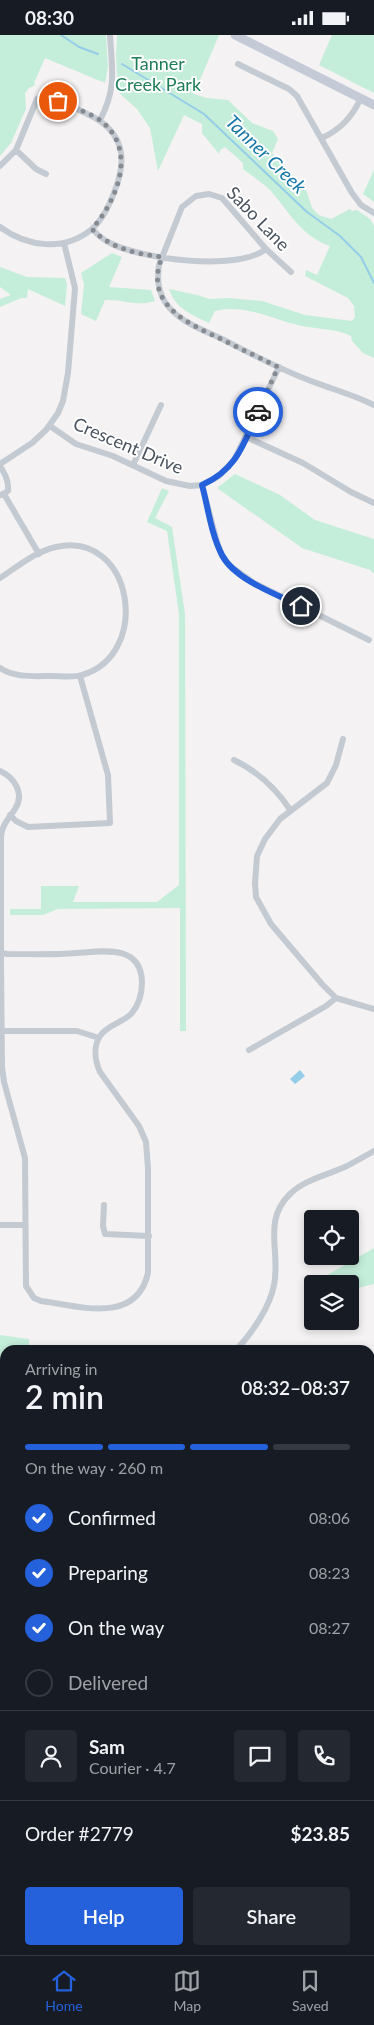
<!DOCTYPE html>
<html lang="en">
<head>
<meta charset="utf-8">
<style>
	body { margin:0; font-family:Lato,sans-serif; background:#242831; color:#f1f3f6; height:100vh; display:flex; flex-direction:column; font-size:19px; white-space:nowrap }
	* { box-sizing:border-box; margin:0 }
	p { font-size:16px; color:#9ea1a6 }
	.icon { flex:none; width:28px; height:28px; fill:none; stroke:currentColor; stroke-width:2; stroke-linecap:round; stroke-linejoin:round }
	.map { position:relative; flex:1; overflow:hidden }
	.panel { position:absolute; left:0px; top:1310px; width:375px; height:610px; display:flex; flex-direction:column; background:#171b24; border-radius:15px 15px 0 0; box-shadow:0 2px 8px #0003 }
	.panel>* { flex:none }
	.controls { position:absolute; left:304px; top:1175px; display:grid; gap:10px }
	.controls a { display:grid; place-items:center; width:55px; height:55px; border-radius:5px; background:#171b24; box-shadow:0 2px 8px #0003; font-size:25px }
	.pin { position:absolute; display:grid; place-items:center; width:42px; height:42px; color:#fff; margin:-21px; border:2px solid #fff; border-radius:50%; box-shadow:0 1px 5px #0007 }
	.courier { position:absolute; display:grid; place-items:center; width:50px; height:50px; margin:-25px; border:4px solid #2561db; border-radius:50%; background:#fff; color:#222; box-shadow:0 1px 6px #0007 }
	.headline em { font-style:normal; font-weight:600 }
	.headline div { display:flex; flex-direction:column-reverse }
	.headline { display:flex; align-items:center; justify-content:space-between; height:85px; padding:0 25px }
	h1 { font-size:32px; font-weight:600; line-height:38px }
	.bar { display:grid; grid-template-columns:repeat(4,1fr); gap:8px 5px; align-content:center; height:60px; padding:0 25px }
	.bar i { height:6px; border-radius:4px; background:#363941 }
	.bar .active { background:#2561db }
	.bar p { grid-column:span 4 }
	.line { display:flex; align-items:center; gap:12px; padding:0 25px; border-top:1px solid #363941 }
	.line div { flex:1 }
	.round { display:grid; place-items:center; flex:none; width:52px; height:52px; border-radius:5px; background:#242831 }
	ol { padding:0 25px; list-style:none }
	li { display:flex; align-items:center; gap:15px; height:55px }
	li p { margin-inline-start:auto }
	li .icon { padding:5px; border-radius:50%; background:#2561db; color:#fff; stroke-width:4 }
	li:last-child { color:#9ea1a6 }
	li i { width:28px; height:28px; border:2px solid #363941; border-radius:50% }
	.primary-button { display:flex; gap:10px; margin-top:auto; padding:10px 25px }
	.primary-button a { flex:1; height:58px; border-radius:5px; background:#2561db; color:#fff; font-size:20px; font-weight:600; line-height:58px; text-align:center }
	.primary-button a+a { background:#242831; color:#f1f3f6 }
	.status { display:flex; justify-content:space-between; align-items:center; height:35px; padding:0 25px; background:#171b24; direction:ltr }
	.status svg { height:14px; fill:currentColor }
	.dock { display:flex; justify-content:space-around; align-items:center; height:70px; border-top:1px solid #363941; background:#171b24; font-size:14px; color:#9ea1a6 }
	.dock a { display:grid; justify-items:center; gap:2px }
	.dock .active { color:#2561db }
	.map>svg:first-child { display:block }
</style>
</head>
<body>
<div class="status"><b>08:30</b><svg viewBox="0 0 49 12"><path d="M0 12V9h3v3zM5 12V6h3v6zM10 12V3h3v9zM15 12V0h3v12zM26 1h20v11H26zM47 4h2v5h-2z"/></svg></div>
<div class="map">
<svg width="374" height="1920" viewBox="0 0 374 1920">
	<rect width="100%" height="100%" fill="#f4f2f2"/>
	<path fill="#c4eed9" d="M0,0H106L108,32L105,48L45,23L34,48L35,50L29,53L25,58L26,74L11,108L0,121Z
		M117,0H219L194,59L207,63L228,65L252,88L273,96L278,104L272,118L306,154L312,173L319,180L331,184L350,174L352,176L357,175L370,184L374,191V323L363,318L352,306L351,301C338,294 317,294 302,291C274,285 244,268 215,276L209,288C192,280 176,274 169,254L197,260L210,264L228,263L262,266L305,280L352,286L355,282L354,271L348,263L305,241L306,235L317,240L330,211C301,201 290,178 271,156C263,148 252,141 243,134V128L225,112L220,115L219,119L202,98V89L184,80L158,136L150,93L137,74L118,57L116,20Z
		M332,0H374V58L319,30Z
		M374,135V167L363,159Z
		M112,218L122,222L109,252L151,255L155,266C137,272 123,264 105,265L96,286L81,279L84,250L81,238Z
		M0,232L27,242L65,243L67,250L65,271L28,254L27,263H21L0,272V264L11,260L0,252Z
		M235,439L280,460L315,485L374,504V539L370,535L302,513L217,453Z
		M162,453L169,456L155,483L172,492L185,579L186,996H180V873L58,874L43,880H10V874H41V851H79L73,867H157L179,850V579L167,496L147,487Z
		M374,1213V1249L350,1255V1249H312V1265L310,1266V1250Z
		M0,1300L29,1304V1315H5V1370L0,1368Z
		M5,1415V1729L0,1730V1419Z
		M370,1425H374V1687L370,1688Z
		M5,1816V1837L0,1839V1817Z"/>
	<path fill="#94cde8" d="M300,1035L305,1041L295,1049L290,1044Z"/>
	<g fill="none" stroke-linecap="round" stroke-linejoin="round">
		<path stroke="#94cde8" stroke-width="2" d="M61,0L79,12L98,19
			M122,29L204,79L307,177L340,201L361,222L374,248
			M0,1876L5,1875
			M216,1915L227,1920"/>
		<defs>
			<path id="highway" d="M370,1700H374
				M370,1731H374
				M0,1738L5,1737
				M0,1768H5"/>
		</defs>
		<use href="#highway" stroke="#788aa9" stroke-width="14"/>
		<path stroke="#c4cad2" stroke-width="6" d="M238,29L289,54L297,61L352,158L361,170L374,178
			M100,85C117,53 112,34 110,0
			M322,103C341,94 352,82 361,63
			M16,115L36,134L46,139
			M0,131L16,115L37,64C51,60 65,69 77,74C91,81 105,86 114,100C126,117 122,137 115,155C110,169 103,184 92,194C64,217 27,212 0,192
			M92,194C97,199 103,205 110,208C141,224 237,237 266,214
			M291,237L266,214L222,163L209,159L196,161L182,172L159,230C157,243 158,256 165,267C177,286 203,295 222,304C250,318 277,333 306,344C328,353 352,359 374,370
			M50,391L76,409L113,421L166,446L190,451L202,450L219,441L234,425L279,332
			M246,402L303,428L351,457L374,468
			M0,429L32,408L46,395L58,378L63,366L68,338L75,253L64,208
			M133,430L161,370
			M0,431C5,439 9,446 8,456L1,460
			M202,450L217,507L222,521L230,531L254,548L369,605
			M4,459L39,519
			M0,543C17,532 36,516 56,512C134,495 152,620 82,640C73,643 61,641 51,641C34,641 15,643 0,633
			M343,704L336,730L327,748L280,784L265,804L257,821L255,848L256,862L271,889L322,949L336,963L374,974
			M234,725C259,737 276,753 291,776
			M0,736C15,743 25,759 15,774C9,784 2,789 1,802V926L2,1032L4,1047L25,1123L26,1251L34,1263L41,1266C79,1271 136,1290 148,1238V1133L146,1107L139,1091L100,1037C95,1026 93,1012 100,1001C107,990 122,988 131,979C139,970 142,959 142,947C141,909 103,916 77,918C54,920 31,919 8,919L1,918H0
			M10,780L16,786L28,792L110,788L108,740L80,641
			M1,996H77L99,1003
			M249,1015L326,971L336,963
			M104,1170L103,1191L105,1199L149,1201
			M0,1190H25
			M236,1315C252,1298 270,1272 274,1250C281,1217 262,1186 290,1159C305,1144 328,1140 347,1131C356,1126 365,1121 374,1116
			M370,1370H374
			M1,1381L5,1388
			M268,1920L282,1915"/>
		<path stroke="#c4cbd7" stroke-width="9" d="M235,0L374,70
			M370,1771L374,1770
			M0,1854L5,1852"/>
		<use href="#highway" stroke="#8d9fbd" stroke-width="11"/>
	</g>
	<g fill="none" stroke-linecap="round" stroke-linejoin="round">
		<path stroke="#868b92" stroke-width="5" stroke-dasharray="0 9" d="M58,66C71,72 88,77 100,85C138,114 118,164 92,194C110,213 136,219 162,222C143,270 188,288 223,305C241,314 260,323 278,332L258,377"/>
		<path stroke="#2561db" stroke-width="6" d="M258,377C243,410 237,434 202,450C208,472 211,499 222,520C234,544 277,560 301,571"/>
	</g>
	<g text-anchor="middle" stroke-width="4" stroke-linejoin="round" paint-order="stroke">
		<g font-size="18" fill="#1d7d58" stroke="#fff">
			<text x="158" y="35">Tanner<tspan x="158" dy="21">Creek Park</tspan></text>
		</g>
		<g font-size="18" fill="#4a535e" stroke="#fff">
			<text transform="translate(258 184) rotate(46)" y="6">Sabo Lane</text>
			<text transform="translate(128 411) rotate(23)" y="6">Crescent Drive</text>
		</g>
		<g font-size="19" font-style="italic" fill="#1578a7" stroke="#fff">
			<text transform="translate(266 119) rotate(44)" y="7">Tanner Creek</text>
		</g>
	</g>
</svg>
<div class="controls">
<a><svg class="icon" aria-label="locate" viewBox="0 0 24 24"><circle cx="12" cy="12" r="6"/><path d="M12 2v4M12 18v4M2 12h4M18 12h4"/></svg></a>
<a><svg class="icon" aria-label="layers" viewBox="0 0 24 24"><path d="M12 4l9 5-9 5-9-5zM3 14l9 5 9-5"/></svg></a>
</div>
<div class="pin" style="left:58px;top:66px;background:#ea580c"><svg class="icon" aria-label="bag" viewBox="0 0 24 24"><path d="M5 8h14l-1 12H6zM9 8a3 3 0 0 1 6 0"/></svg></div>
<div class="pin" style="left:301px;top:571px;background:#1f2937"><svg class="icon" aria-label="home" viewBox="0 0 24 24"><path d="M3 11l9-7 9 7M6 9v11h12V9"/></svg></div>
<div class="courier" style="left:258px;top:377px"><svg class="icon" aria-label="car" viewBox="0 0 24 24"><path d="M5 17H2v-5l4-1 3-4h7l3 4 3 1v5h-3M9 17h6M6 11h13"/><circle cx="7" cy="17" r="2"/><circle cx="17" cy="17" r="2"/></svg></div>
<section class="panel">
<div class="headline"><div><h1>2 min</h1><p>Arriving in</p></div><em>08:32–08:37</em></div>
<div class="bar"><i class="active"></i><i class="active"></i><i class="active"></i><i></i><p>On the way · 260 m</p></div>
<ol>
<li><svg class="icon" aria-label="check" viewBox="0 0 24 24"><path d="M5 12l5 5 9-10"/></svg>Confirmed<p>08:06</p></li>
<li><svg class="icon" aria-label="check" viewBox="0 0 24 24"><path d="M5 12l5 5 9-10"/></svg>Preparing<p>08:23</p></li>
<li><svg class="icon" aria-label="check" viewBox="0 0 24 24"><path d="M5 12l5 5 9-10"/></svg>On the way<p>08:27</p></li>
<li><i></i>Delivered</li>
</ol>
<div class="line" style="height:90px"><a class="round"><svg class="icon" aria-label="person" viewBox="0 0 24 24"><circle cx="12" cy="8" r="4"/><path d="M4 21q1-7 8-7t8 7"/></svg></a><div><b>Sam</b><p>Courier · 4.7</p></div><a class="round"><svg class="icon" aria-label="chat" viewBox="0 0 24 24"><path d="M4 5h16v11H9l-5 4z"/></svg></a><a class="round"><svg class="icon" aria-label="phone" viewBox="0 0 24 24"><path d="M5 4h4l2 5-3 2q2 4 5 5l2-3 5 2v4C11 20 4 13 5 4z"/></svg></a></div>
<div class="line" style="height:65px"><div>Order #2779</div><b>$23.85</b></div>
<div class="primary-button"><a>Help</a><a>Share</a></div>
</section>
</div>
<nav class="dock">
<a class="active"><svg class="icon" aria-label="home" viewBox="0 0 24 24"><path d="M3 11l9-7 9 7M6 9v11h12V9"/></svg>Home</a>
<a><svg class="icon" aria-label="map" viewBox="0 0 24 24"><path d="M3 6l6-2 6 2 6-2v14l-6 2-6-2-6 2zM9 4v14M15 6v14"/></svg>Map</a>
<a><svg class="icon" aria-label="saved" viewBox="0 0 24 24"><path d="M7 4h10v16l-5-4-5 4z"/></svg>Saved</a>
</nav>
</body>
</html>
